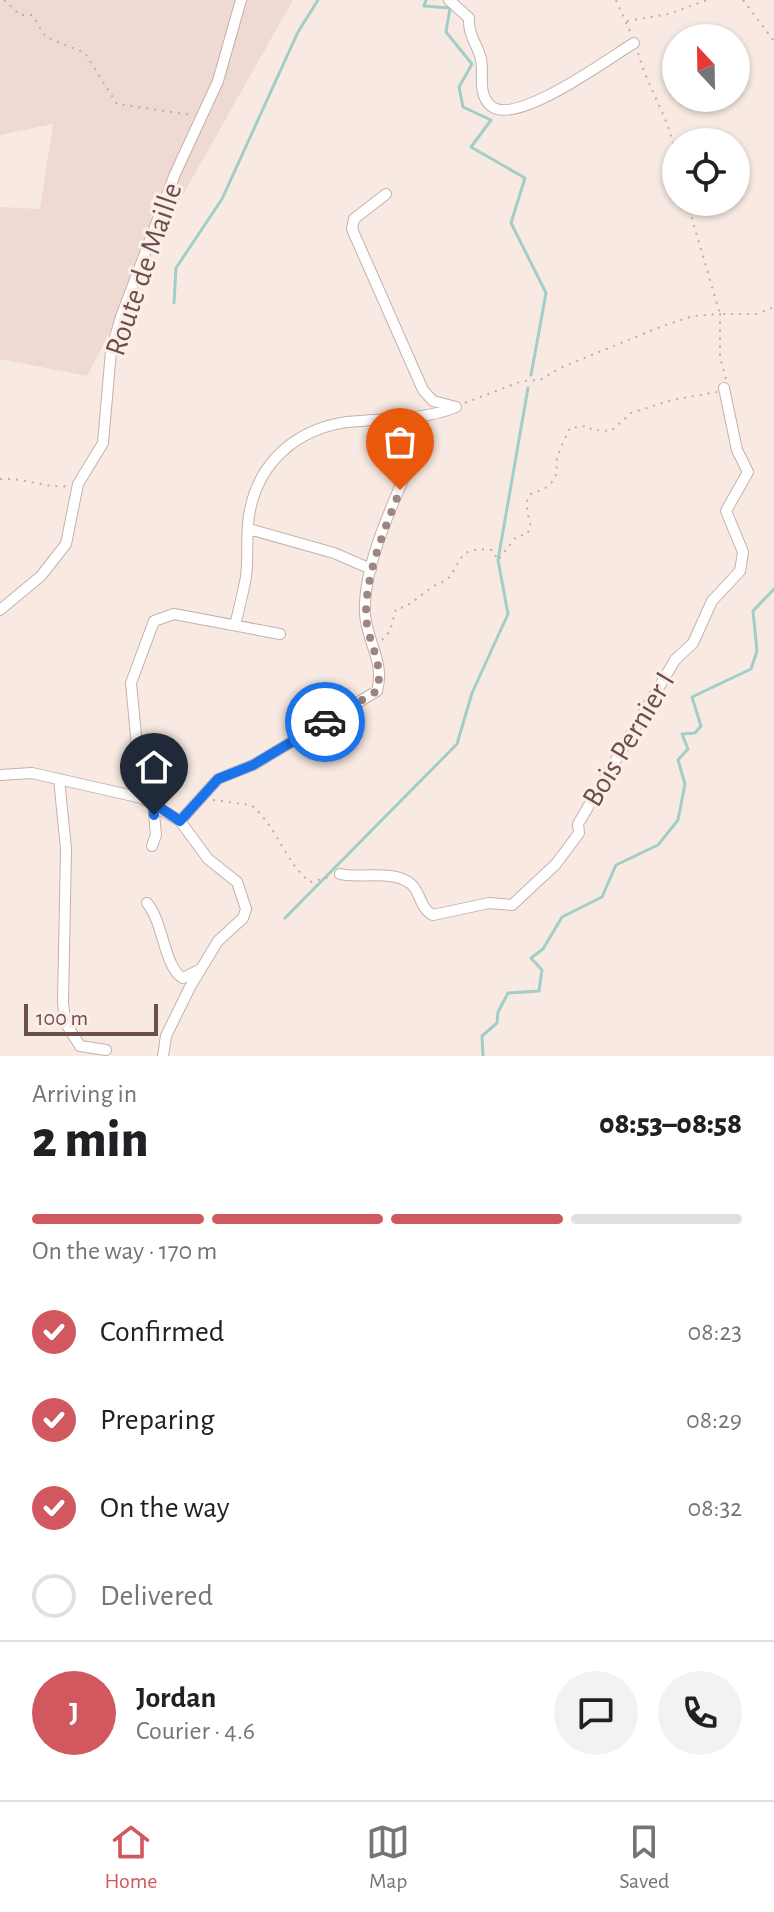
<!DOCTYPE html>
<html lang="en">
<head>
<meta charset="utf-8">
<style>
	body { margin:0; font-family:"Alegreya Sans",sans-serif; background:#f2f2f2; color:#202124; height:100vh; display:flex; flex-direction:column; font-size:30px; white-space:nowrap }
	* { box-sizing:border-box; margin:0 }
	p { font-size:26px; color:#757577 }
	.icon { flex:none; width:44px; height:44px; fill:none; stroke:currentColor; stroke-width:2; stroke-linecap:round; stroke-linejoin:round }
	.map { position:relative; height:1056px; overflow:hidden }
	.sheet { display:flex; flex-direction:column; background:#fff; flex:1 }
	.sheet>* { flex:none }
	.needle { width:52px; rotate:338deg }
	.tools { position:absolute; left:662px; top:24px; display:grid; gap:16px }
	.tools a { display:grid; place-items:center; width:88px; height:88px; border-radius:50%; background:#fff; box-shadow:0 2px 6px #0004; font-size:40px }
	.scale { position:absolute; left:24px; bottom:20px; width:134px; box-sizing:border-box; padding-left:8px; border:4px solid #6c4f4c; border-top:0; font-size:22px; line-height:28px; white-space:nowrap; color:#6c4f4c; -webkit-text-stroke:6px #fceee7; paint-order:stroke }
	.pin { position:absolute; display:grid; place-items:center; width:68px; height:68px; color:#fff; margin:-82px -34px; border-radius:50% 50% 50% 0; rotate:-45deg; box-shadow:0 0 8px #0007 }
	.pin .icon { rotate:45deg }
	.courier { position:absolute; display:grid; place-items:center; width:80px; height:80px; margin:-40px; border:6px solid #1a73e8; border-radius:50%; background:#fff; color:#222; box-shadow:0 2px 10px #0007 }
	.head em { font-style:normal; font-weight:800 }
	.head div { display:flex; flex-direction:column-reverse }
	.head { display:flex; align-items:center; justify-content:space-between; height:136px; padding:0 32px }
	h1 { font-size:52px; font-weight:800; line-height:60px }
	.bar { display:grid; grid-template-columns:repeat(4,1fr); gap:12px 8px; align-content:center; height:96px; padding:0 32px }
	.bar i { height:10px; border-radius:6px; background:#e0e0e0 }
	.bar .active { background:#d1585e }
	.bar p { grid-column:span 4 }
	.line { display:flex; align-items:center; gap:20px; padding:0 32px; border-top:2px solid #e0e0e0 }
	.line div { flex:1 }
	.round { display:grid; place-items:center; flex:none; width:84px; height:84px; border-radius:42px; background:#f2f2f2 }
	ol { padding:0 32px; list-style:none }
	li { display:flex; align-items:center; gap:24px; height:88px }
	li p { margin-inline-start:auto }
	li .icon { padding:8px; border-radius:50%; background:#d1585e; color:#fff; stroke-width:4 }
	li:last-child { color:#757577 }
	li i { width:44px; height:44px; border:4px solid #e0e0e0; border-radius:50% }
	.menu { display:flex; justify-content:space-around; align-items:center; height:112px; border-top:2px solid #e0e0e0; background:#fff; font-size:22px; color:#757577 }
	.menu a { display:grid; justify-items:center; gap:4px }
	.menu .active { color:#d1585e }
	.map>svg:first-child { display:block }
</style>
</head>
<body>
<div class="map">
<svg width="774" height="1056" viewBox="0 0 774 1056">
	<rect width="100%" height="100%" fill="#f8eae2"/>
	<path fill="#eedad2" d="M0,0H293L163,230L87,376L0,359V207L40,209L53,124L0,135Z"/>
	<g fill="none" stroke-linecap="round" stroke-linejoin="round">
		<path stroke="#a2cec9" stroke-width="3" d="M426,0L424,6L450,8L446,32L472,64L459,87L463,107L491,120L471,147L525,178L511,223L546,293L531,375
			M174,303L176,268L222,199L298,32L318,0
			M285,918L457,744L472,693L508,614L498,560L528,388
			M483,1056L482,1036L497,1023L498,1012L508,993L539,991L542,970L531,958L543,949L562,917L602,897L616,865L658,845L678,820L685,784L678,760L688,749L682,734L695,733L701,726L692,697L751,669L757,651L753,611L774,589"/>
		<defs>
			<path id="minor" d="M449,0L469,18C468,36 477,43 481,59C484,74 477,94 491,106C516,127 609,58 634,43
				M249,529L334,553L371,569
				M0,610L41,576L66,544L78,484L103,443L111,351L121,317L175,174L218,81L241,0
				M235,625C239,609 243,593 246,577C249,555 245,531 250,510C260,460 298,429 347,422C385,418 421,421 456,407L433,401L423,390L352,229L354,219L386,194
				M0,775L32,773L142,798L180,821L208,859L237,882L246,909L243,918L218,941L190,987L166,1036L163,1056
				M59,779L66,849L63,1002L65,1022L80,1046L106,1050
				M142,798L131,683L154,621L174,614L280,634
				M180,821L218,779L253,765L377,691C385,662 367,642 365,614C362,560 403,483 423,433
				M152,846L156,835L153,803
				M340,874C359,879 393,869 411,884C421,892 419,908 433,915L489,903L512,905L556,864L579,833L578,824L675,660L693,643L712,601L740,571L743,552L726,511L748,472L737,450L724,388
				M147,903C164,923 164,968 183,978L199,970"/>
		</defs>
		<use href="#minor" stroke="#c7b0ab" stroke-width="12"/>
		<path stroke="#cda7a2" stroke-width="2" stroke-dasharray="2 6" stroke-linecap="butt" d="M4,0L20,15H32L46,37L85,53L117,104L192,115
			M616,0L632,36
			M743,0L774,41
			M627,21L669,14L707,0
			M638,53C648,89 670,119 676,156
			M687,202L720,314H757L774,307
			M465,403L522,381L540,380L560,368L660,327L693,316L720,314V357L726,379
			M0,479C23,477 47,489 69,486
			M382,640L390,631L396,609C414,607 426,586 446,581C464,561 456,546 492,550L498,560L516,537L527,534L531,527C517,477 542,503 555,477C558,471 556,465 557,458C560,448 566,437 570,428L588,426L592,430L611,431L631,413L672,400L717,392
			M213,800L251,805C277,826 284,861 310,882L330,877"/>
		<use href="#minor" stroke="#fff" stroke-width="10"/>
	</g>
	<g fill="none" stroke-linecap="round" stroke-linejoin="round">
		<path stroke="#9d8580" stroke-width="8" stroke-dasharray="0 14.4" d="M325,722L377,691C385,661 365,640 366,611C367,569 385,529 400,490"/>
		<path stroke="#1a73e8" stroke-width="10" d="M154,815L153,803L180,821L218,779L253,765L325,722"/>
	</g>
	<g text-anchor="middle" stroke-width="6" stroke-linejoin="round" paint-order="stroke">
		<g font-size="30" fill="#6c4f4c" stroke="#fceee7">
			<text transform="translate(143 269) rotate(-71)" y="10">Route de Maille</text>
			<text transform="translate(628 739) rotate(-59)" y="10">Bois Pernier I</text>
		</g>
	</g>
</svg>
<div class="tools">
<a><svg class="needle" viewBox="-14 -14 28 28"><path d="M0-13l5 13h-10z" fill="#e53935"/><path d="M0 13l5-13h-10z" fill="#757577"/></svg></a>
<a><svg class="icon" aria-label="locate" viewBox="0 0 24 24"><circle cx="12" cy="12" r="6"/><path d="M12 2v4M12 18v4M2 12h4M18 12h4"/></svg></a>
</div>
<div class="scale">100 m</div>
<div class="pin" style="left:400px;top:490px;background:#ea580c"><svg class="icon" aria-label="bag" viewBox="0 0 24 24"><path d="M5 8h14l-1 12H6zM9 8a3 3 0 0 1 6 0"/></svg></div>
<div class="pin" style="left:154px;top:815px;background:#1f2937"><svg class="icon" aria-label="home" viewBox="0 0 24 24"><path d="M3 11l9-7 9 7M6 9v11h12V9"/></svg></div>
<div class="courier" style="left:325px;top:722px"><svg class="icon" aria-label="car" viewBox="0 0 24 24"><path d="M5 17H2v-5l4-1 3-4h7l3 4 3 1v5h-3M9 17h6M6 11h13"/><circle cx="7" cy="17" r="2"/><circle cx="17" cy="17" r="2"/></svg></div>
</div>
<section class="sheet">
<div class="head"><div><h1>2 min</h1><p>Arriving in</p></div><em>08:53–08:58</em></div>
<div class="bar"><i class="active"></i><i class="active"></i><i class="active"></i><i></i><p>On the way · 170 m</p></div>
<ol>
<li><svg class="icon" aria-label="check" viewBox="0 0 24 24"><path d="M5 12l5 5 9-10"/></svg>Confirmed<p>08:23</p></li>
<li><svg class="icon" aria-label="check" viewBox="0 0 24 24"><path d="M5 12l5 5 9-10"/></svg>Preparing<p>08:29</p></li>
<li><svg class="icon" aria-label="check" viewBox="0 0 24 24"><path d="M5 12l5 5 9-10"/></svg>On the way<p>08:32</p></li>
<li><i></i>Delivered</li>
</ol>
<div class="line" style="height:144px"><b class="round" style="background:#d1585e;color:#fff">J</b><div><b>Jordan</b><p>Courier · 4.6</p></div><a class="round"><svg class="icon" aria-label="chat" viewBox="0 0 24 24"><path d="M4 5h16v11H9l-5 4z"/></svg></a><a class="round"><svg class="icon" aria-label="phone" viewBox="0 0 24 24"><path d="M5 4h4l2 5-3 2q2 4 5 5l2-3 5 2v4C11 20 4 13 5 4z"/></svg></a></div>
</section>
<nav class="menu">
<a class="active"><svg class="icon" aria-label="home" viewBox="0 0 24 24"><path d="M3 11l9-7 9 7M6 9v11h12V9"/></svg>Home</a>
<a><svg class="icon" aria-label="map" viewBox="0 0 24 24"><path d="M3 6l6-2 6 2 6-2v14l-6 2-6-2-6 2zM9 4v14M15 6v14"/></svg>Map</a>
<a><svg class="icon" aria-label="saved" viewBox="0 0 24 24"><path d="M7 4h10v16l-5-4-5 4z"/></svg>Saved</a>
</nav>
</body>
</html>
